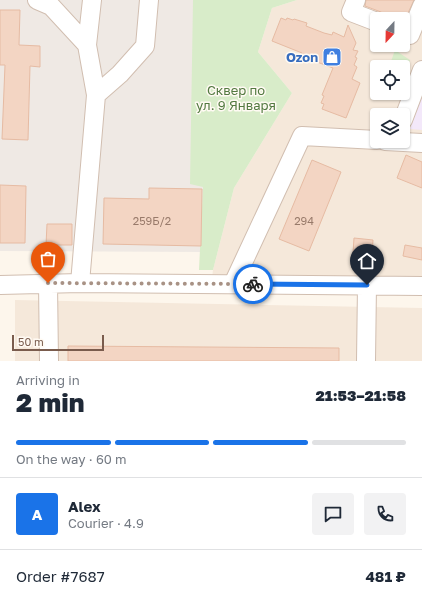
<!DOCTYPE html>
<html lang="en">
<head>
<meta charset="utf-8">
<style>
	body { margin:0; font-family:"Golos Text",sans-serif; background:#f2f2f3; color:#1f2937; height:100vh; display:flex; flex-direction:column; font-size:15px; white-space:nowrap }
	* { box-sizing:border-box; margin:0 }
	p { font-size:13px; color:#747a83 }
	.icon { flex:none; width:22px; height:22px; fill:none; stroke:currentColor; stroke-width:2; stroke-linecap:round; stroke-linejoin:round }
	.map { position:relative; height:361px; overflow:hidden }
	.sheet { display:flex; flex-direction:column; background:#fff; flex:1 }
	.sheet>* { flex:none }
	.needle { width:26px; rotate:202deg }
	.controls { position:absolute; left:370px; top:12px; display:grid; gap:8px }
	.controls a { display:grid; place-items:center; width:40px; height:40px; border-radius:4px; background:#fff; box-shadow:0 1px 3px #0004; font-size:20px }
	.scale { position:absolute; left:12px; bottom:10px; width:92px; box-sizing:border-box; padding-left:4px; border:2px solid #7a5c4d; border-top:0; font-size:11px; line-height:14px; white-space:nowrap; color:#7a5c4d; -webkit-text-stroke:3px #fffaf3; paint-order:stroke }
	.pin { position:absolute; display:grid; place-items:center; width:34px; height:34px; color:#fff; margin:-41px -17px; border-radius:50% 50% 50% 0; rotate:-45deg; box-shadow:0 0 4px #0007 }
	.pin .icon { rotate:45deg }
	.courier { position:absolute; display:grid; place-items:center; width:40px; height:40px; margin:-20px; border:3px solid #1a73e8; border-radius:50%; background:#fff; color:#222; box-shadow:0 1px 5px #0007 }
	.summary em { font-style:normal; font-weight:800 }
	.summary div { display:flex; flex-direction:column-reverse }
	.summary { display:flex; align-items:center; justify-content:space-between; height:68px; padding:0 16px }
	h1 { font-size:26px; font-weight:800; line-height:30px }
	.bar { display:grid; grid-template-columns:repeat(4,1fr); gap:6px 4px; align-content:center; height:48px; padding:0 16px }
	.bar i { height:5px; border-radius:3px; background:#e0e1e3 }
	.bar .active { background:#1a73e8 }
	.bar p { grid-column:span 4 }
	.line { display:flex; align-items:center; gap:10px; padding:0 16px; border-top:1px solid #e0e1e3 }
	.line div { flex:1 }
	.round { display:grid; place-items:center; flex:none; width:42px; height:42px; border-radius:4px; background:#f2f2f3 }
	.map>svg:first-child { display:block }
</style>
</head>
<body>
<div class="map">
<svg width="422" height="361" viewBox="0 0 422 361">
	<rect width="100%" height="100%" fill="#fdf6ec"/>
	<path fill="#f5e8da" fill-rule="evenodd" d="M297,0H422V278H212L213,270L234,188L292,93L258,52L272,8ZM377,19H403V45H377ZM377,67H403V93H377ZM377,115H403V141H377Z
		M15,300L422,308V361H15Z"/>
	<path fill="#efe9e4" d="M0,0H214L205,252L0,251Z"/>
	<path fill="#f3e8fa" d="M422,95V130L410,129Z"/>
	<path fill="#d8ecc9" d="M193,0H297L272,8L258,52L292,93L234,188L213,270H199L203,187L190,184Z
		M395,50L410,60L403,79V67H389Z"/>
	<path fill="#f3d5c3" stroke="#e6bba3" d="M366,0H414L403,24V19H387L385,15L381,12L365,6Z
		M0,10H20L19,45L40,46V67L30,66L28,140L2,139L5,65H0Z
		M281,18L286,20L287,18L293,20L294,19L307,23L306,26L324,33L332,35L333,32L344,37L348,25L356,43L353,50L358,51L355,57L357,58L354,65L357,67L352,79L360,83L346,118L322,109L324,104L321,103L324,96L322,95L333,68L301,56L302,53L272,41Z
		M406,155L422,162V188L397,178Z
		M312,160L341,172L309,251L279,239Z
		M0,185L26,186L25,243H0Z
		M149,188L202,189L201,246L103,244L104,198L149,199Z
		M47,224H72V245H46Z
		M354,238L373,240L372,254L353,253Z
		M405,245L422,248V260L403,256Z
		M68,346L339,348V361H68Z"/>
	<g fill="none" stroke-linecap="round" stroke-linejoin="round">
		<defs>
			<path id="minor" d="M37,0L51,6L87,45L96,95L80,283
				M356,0L351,12L377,22
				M410,35L422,6
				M87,45L92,0
				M96,95L120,74L145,46L149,0
				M403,120L422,70
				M385,141L422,143
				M48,283L49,361
				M233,284L302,136L377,140
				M0,285L80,283L422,286
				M366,361L367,285"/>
		</defs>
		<use href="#minor" stroke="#d1beb0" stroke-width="20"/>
		<use href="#minor" stroke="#fff" stroke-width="18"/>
	</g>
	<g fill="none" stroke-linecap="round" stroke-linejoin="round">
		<path stroke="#a89285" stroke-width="4" stroke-dasharray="0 7.2" d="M48,283L253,284"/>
		<path stroke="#1a73e8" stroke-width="5" d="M253,284L367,285"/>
	</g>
	<defs>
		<symbol id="shop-square" viewBox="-11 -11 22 22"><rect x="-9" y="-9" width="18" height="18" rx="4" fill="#3f7fe0" stroke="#fffaf3"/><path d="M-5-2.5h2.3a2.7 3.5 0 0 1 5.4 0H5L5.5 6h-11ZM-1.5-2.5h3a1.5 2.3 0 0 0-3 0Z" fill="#fff"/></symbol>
	</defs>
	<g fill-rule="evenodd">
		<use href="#shop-square" x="321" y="46" width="22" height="22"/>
	</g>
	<g text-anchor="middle" stroke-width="3" stroke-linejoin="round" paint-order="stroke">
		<g font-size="11" fill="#987a6a">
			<text x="152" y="225">259Б/2</text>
			<text x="304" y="225">294</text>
		</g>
		<g font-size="13" font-weight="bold" fill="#366cbe" stroke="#fffaf3" text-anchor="end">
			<text x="318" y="62">Ozon</text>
		</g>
		<g font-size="13" fill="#537a41" stroke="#fffaf3">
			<text x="236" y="95">Сквер по<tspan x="236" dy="15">ул. 9 Января</tspan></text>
		</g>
	</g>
</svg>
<div class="controls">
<a><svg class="needle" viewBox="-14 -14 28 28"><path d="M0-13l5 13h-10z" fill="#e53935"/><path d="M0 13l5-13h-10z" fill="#747a83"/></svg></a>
<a><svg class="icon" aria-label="locate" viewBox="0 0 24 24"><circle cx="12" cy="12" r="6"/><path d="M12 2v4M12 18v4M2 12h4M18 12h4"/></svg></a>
<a><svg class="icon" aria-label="layers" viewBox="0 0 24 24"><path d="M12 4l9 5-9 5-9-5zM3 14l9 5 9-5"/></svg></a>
</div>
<div class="scale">50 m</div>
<div class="pin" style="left:48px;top:283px;background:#ea580c"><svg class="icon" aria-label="bag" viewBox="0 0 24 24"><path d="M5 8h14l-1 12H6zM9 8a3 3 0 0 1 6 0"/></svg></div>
<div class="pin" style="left:367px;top:285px;background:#1f2937"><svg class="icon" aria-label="home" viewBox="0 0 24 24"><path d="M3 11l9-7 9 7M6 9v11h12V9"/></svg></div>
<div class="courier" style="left:253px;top:284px"><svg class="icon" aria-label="bike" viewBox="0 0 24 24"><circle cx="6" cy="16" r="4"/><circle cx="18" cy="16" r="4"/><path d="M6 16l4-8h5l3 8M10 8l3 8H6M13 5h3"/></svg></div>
</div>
<section class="sheet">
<div class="summary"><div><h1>2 min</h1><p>Arriving in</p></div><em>21:53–21:58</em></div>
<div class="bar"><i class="active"></i><i class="active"></i><i class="active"></i><i></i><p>On the way · 60 m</p></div>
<div class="line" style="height:72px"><b class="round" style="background:#1a73e8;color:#fff">A</b><div><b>Alex</b><p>Courier · 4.9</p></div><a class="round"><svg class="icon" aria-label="chat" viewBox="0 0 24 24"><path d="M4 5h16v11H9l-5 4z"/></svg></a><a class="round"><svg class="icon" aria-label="phone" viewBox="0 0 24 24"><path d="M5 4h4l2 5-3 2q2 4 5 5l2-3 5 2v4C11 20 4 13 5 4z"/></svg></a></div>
<div class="line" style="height:52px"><div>Order #7687</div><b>481 ₽</b></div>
</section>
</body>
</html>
